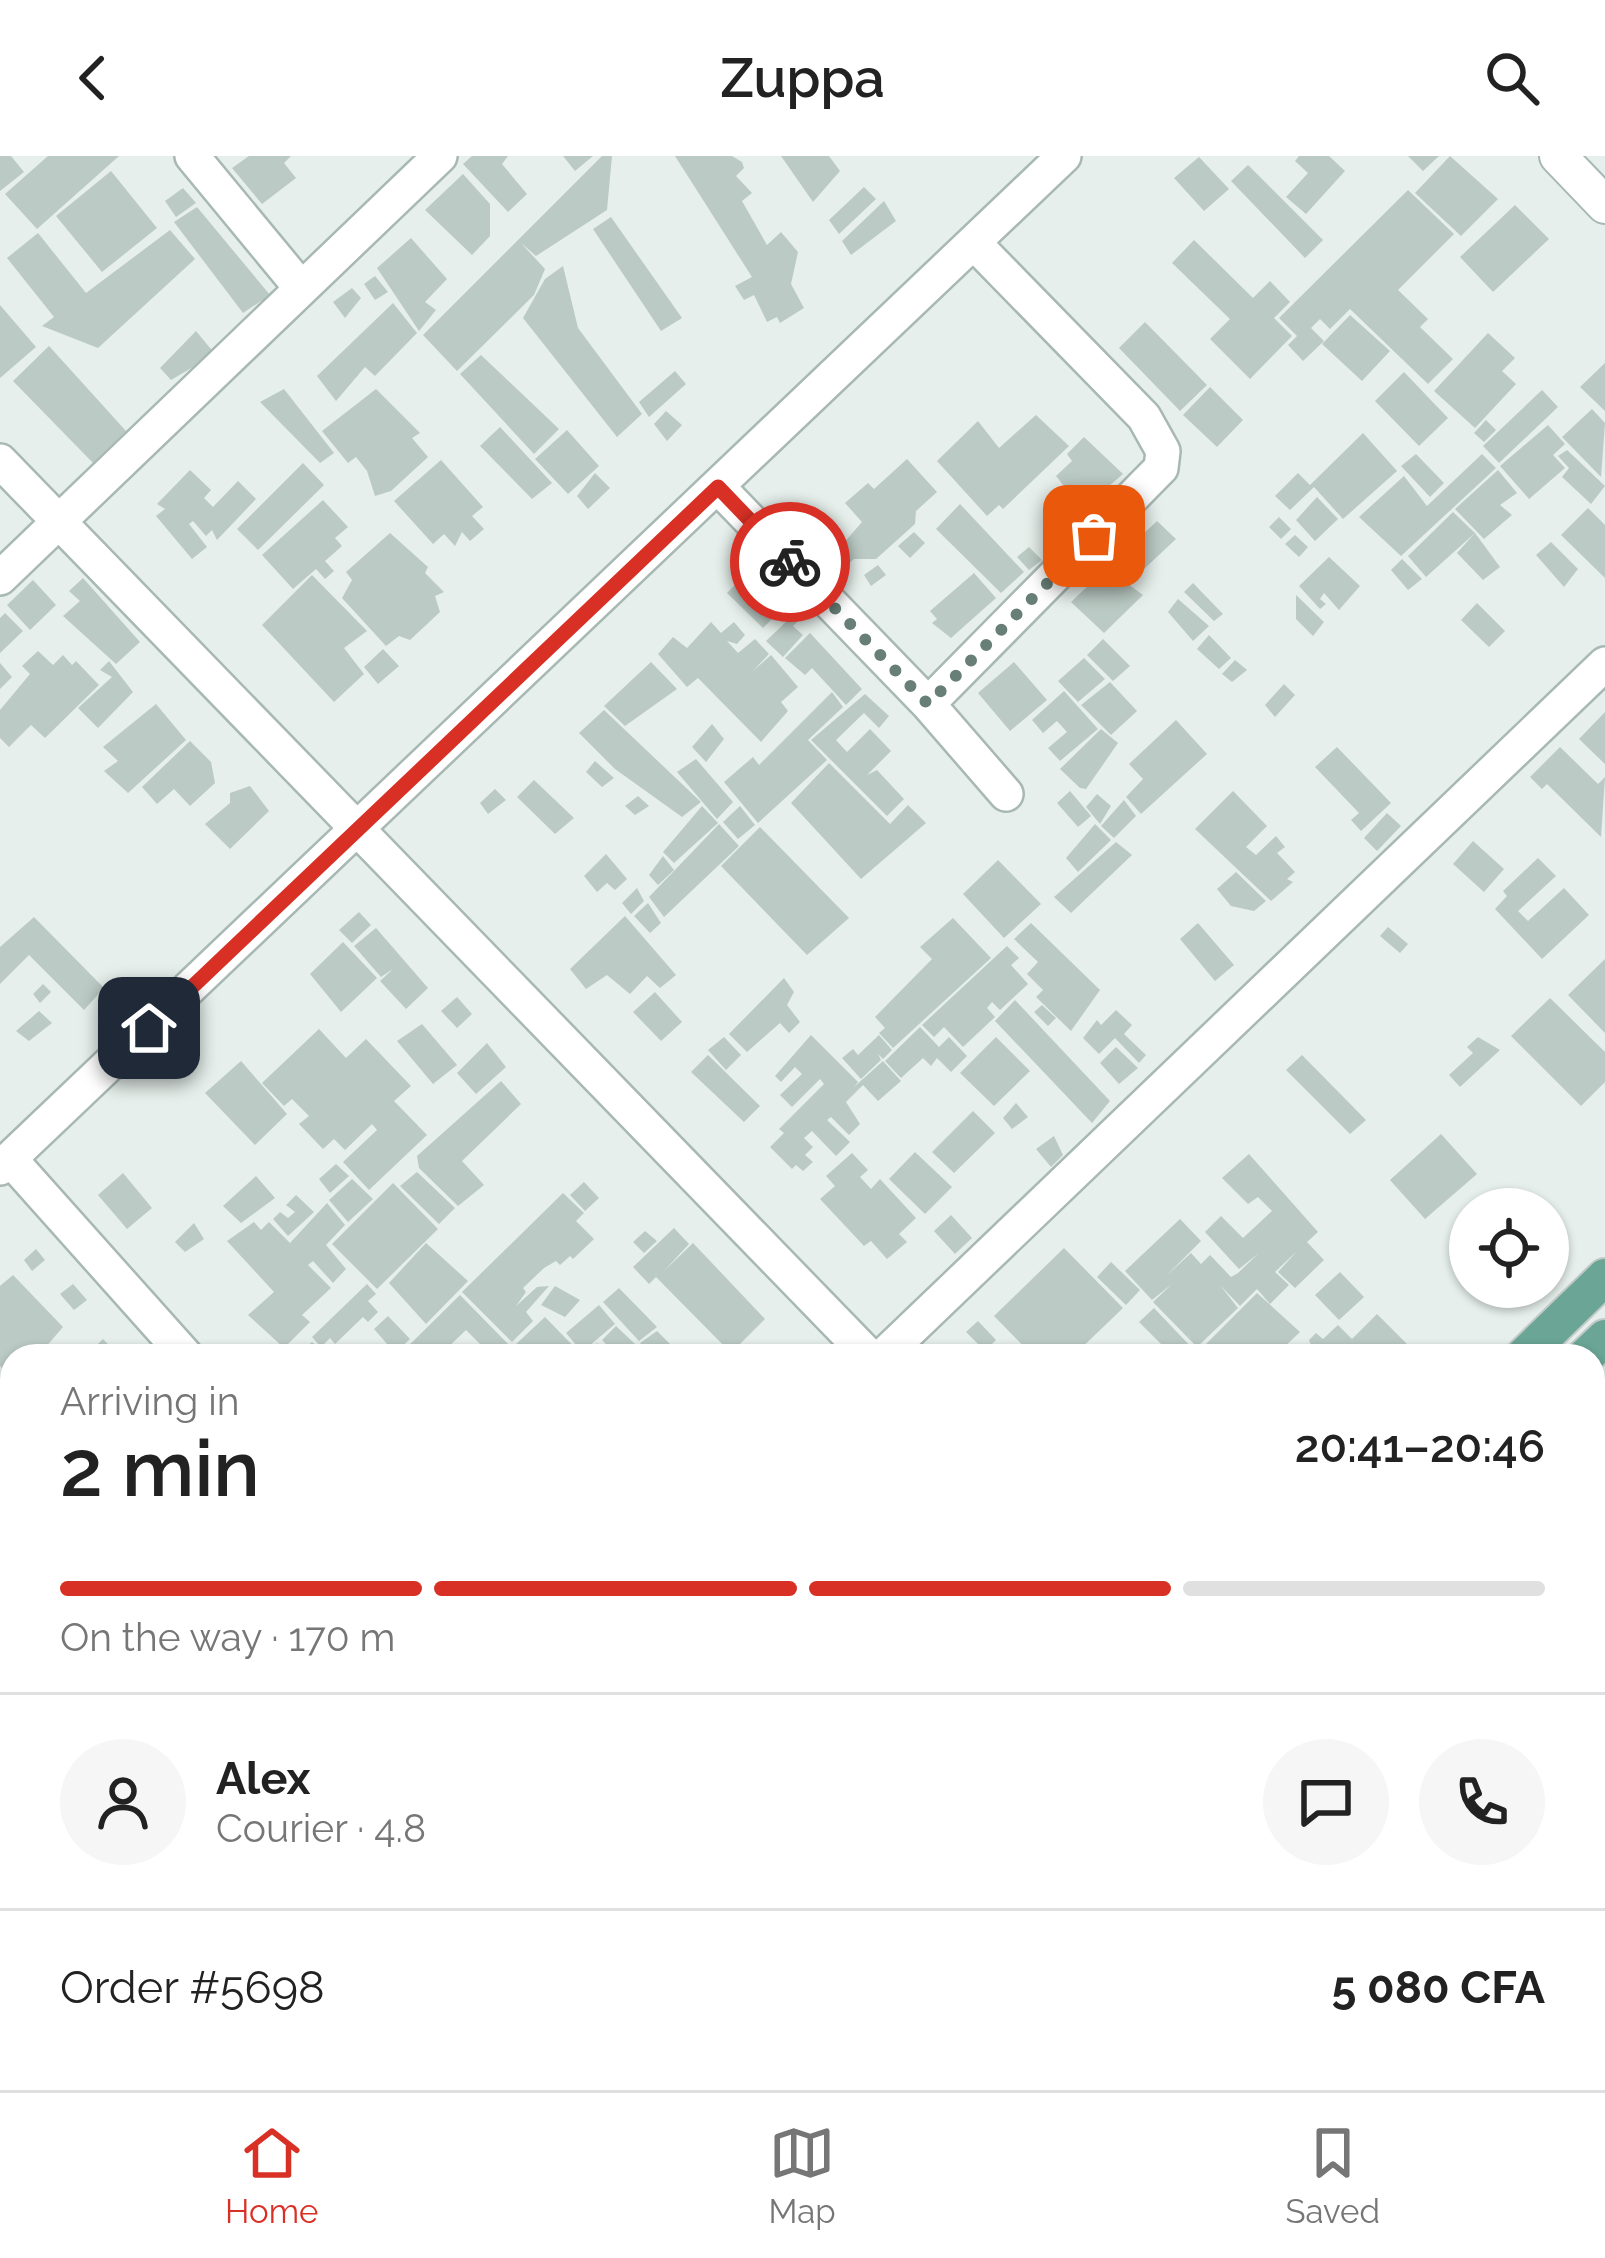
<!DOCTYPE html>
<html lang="en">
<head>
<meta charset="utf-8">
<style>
	body { margin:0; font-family:Raleway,sans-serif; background:#f6f6f6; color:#222; height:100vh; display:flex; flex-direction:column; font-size:45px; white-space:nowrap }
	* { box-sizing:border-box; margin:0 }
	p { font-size:39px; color:#767676 }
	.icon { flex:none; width:66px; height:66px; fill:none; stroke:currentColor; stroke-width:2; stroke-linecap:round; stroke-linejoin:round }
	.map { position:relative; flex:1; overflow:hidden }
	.side { position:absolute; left:0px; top:1188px; width:1605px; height:747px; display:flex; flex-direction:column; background:#fff; border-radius:36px 36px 0 0; box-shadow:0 3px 9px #0004 }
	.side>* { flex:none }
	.buttons { position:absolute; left:1449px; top:1032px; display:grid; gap:24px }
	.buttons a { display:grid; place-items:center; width:120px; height:120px; border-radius:50%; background:#fff; box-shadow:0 3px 9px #0004; font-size:60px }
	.pin { position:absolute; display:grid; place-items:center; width:102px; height:102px; color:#fff; margin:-51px; border-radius:24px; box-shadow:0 6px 18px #0006 }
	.courier { position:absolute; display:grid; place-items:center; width:120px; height:120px; margin:-60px; border:9px solid #d93025; border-radius:50%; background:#fff; color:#222; box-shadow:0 3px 15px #0007 }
	.summary em { font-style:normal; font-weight:600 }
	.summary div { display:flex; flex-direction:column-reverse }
	.summary { display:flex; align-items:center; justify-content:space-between; height:204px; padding:0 60px }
	h1 { font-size:78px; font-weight:600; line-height:90px }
	.bar { display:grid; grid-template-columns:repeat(4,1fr); gap:18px 12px; align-content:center; height:144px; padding:0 60px }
	.bar i { height:15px; border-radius:9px; background:#e0e0e0 }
	.bar .selected { background:#d93025 }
	.bar p { grid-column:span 4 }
	.line { display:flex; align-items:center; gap:30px; padding:0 60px; border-top:3px solid #e0e0e0 }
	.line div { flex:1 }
	.round { display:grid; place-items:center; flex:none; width:126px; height:126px; border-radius:63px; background:#f6f6f6 }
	header { display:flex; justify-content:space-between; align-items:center; height:156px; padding:0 60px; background:#fff; font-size:54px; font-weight:600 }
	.dock { display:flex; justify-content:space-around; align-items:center; height:168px; border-top:3px solid #e0e0e0; background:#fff; font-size:33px; color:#767676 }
	.dock a { display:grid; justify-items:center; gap:6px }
	.dock .selected { color:#d93025 }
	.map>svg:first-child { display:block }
</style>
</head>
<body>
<header><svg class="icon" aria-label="back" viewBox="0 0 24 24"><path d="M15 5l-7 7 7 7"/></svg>Zuppa<svg class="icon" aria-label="search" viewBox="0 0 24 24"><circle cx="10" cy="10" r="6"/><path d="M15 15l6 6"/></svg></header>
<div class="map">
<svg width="1605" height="1934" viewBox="0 0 1605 1934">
	<rect width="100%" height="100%" fill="#e6efeb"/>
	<path fill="#bbcac4" d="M0,0H11L24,16L0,35Z
		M48,0H119L37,73L5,38Z
		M249,0H291L284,7L296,22L262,48L232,12Z
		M472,0H508L502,8L527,38L508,56L463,8Z
		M563,0H593L575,15Z
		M602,0H612L607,54L536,100L521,87L545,113L534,139L457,215L423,179Z
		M675,0H732L742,6L744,12L736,20L752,37L742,45L767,89L781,76L798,96L791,128L804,152L780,167L777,161L767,166L754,139L744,144L735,130L752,121Z
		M781,0H829L840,15L813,46Z
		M1299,0H1329L1345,15L1306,58L1286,41L1308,17L1295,5Z
		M1408,0H1439L1423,15Z
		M1450,0L1498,43L1461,80L1415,37Z
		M1199,1L1229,33L1204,55L1174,22Z
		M1248,9L1323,84L1305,102L1231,25Z
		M111,15L157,72L102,116L56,60Z
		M463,18L490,48V80L472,99L425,54Z
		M864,31L876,43L839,78L829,64Z
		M183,32L196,47L176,61L165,45Z
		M1408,34L1454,78L1398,134L1428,163L1420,171L1453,203L1428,228L1350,153L1330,173L1320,163L1311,172L1324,185L1303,205L1288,189L1297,180L1279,162Z
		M884,45L896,65L851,99L842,85Z
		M1515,49L1549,83L1493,136L1460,101Z
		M197,51L270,139L243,157L174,66Z
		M611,61L682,162L661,175L593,73Z
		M170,74L195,103L98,192L42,170L54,161L7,102L38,77L86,137Z
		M411,82L447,123L425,146L436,154L419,175L377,112Z
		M1194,84L1253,142L1270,125L1290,146L1274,162L1292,180L1250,223L1210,183L1230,163L1172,107Z
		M563,110L578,172L642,258L617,281L523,162L545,123Z
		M375,120L388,136L375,144L364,128Z
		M352,132L361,142L345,162L333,146Z
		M393,147L417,177L375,220L365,211L336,245L317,220Z
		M0,149L36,191L0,222Z
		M1350,159L1390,195L1362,225L1322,188Z
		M1145,166L1207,229L1180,255L1119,192Z
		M196,175L215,198L171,224L160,212Z
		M1488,177L1515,202L1502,215L1516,228L1475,272L1434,235Z
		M49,190L126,275L93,307L13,225Z
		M481,199L559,273L534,298L460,218Z
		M1605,207V255L1580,231Z
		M675,215L686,228L649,261L639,246Z
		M1404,216L1448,262L1419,290L1375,245Z
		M1210,231L1243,264L1217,291L1183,259Z
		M284,233L334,297L320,307L260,246Z
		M376,233L420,277L412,282L428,301L391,335L375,340L367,315L356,301L348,307L322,275Z
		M1542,234L1558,251L1499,307L1483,290Z
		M1592,253L1605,267L1601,321L1562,281Z
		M666,255L682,269L667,285L654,268Z
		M1036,259L1069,290L1003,353L999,349L987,360L937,305L978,265L999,292Z
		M1486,264L1496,274L1484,286L1474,277Z
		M1548,269L1565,288L1553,299L1565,312L1529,343L1500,310Z
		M500,271L552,327L532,343L480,290Z
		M567,274L599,310L568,338L535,303Z
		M1363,277L1397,315L1343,363L1314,331L1290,354L1275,340L1298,317L1310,329Z
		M1084,281L1123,318L1089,347L1081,338L1075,344L1056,320L1072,305L1067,298Z
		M1567,294L1605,330L1591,348L1562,321L1569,312L1558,300Z
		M1416,298L1444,327L1430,341L1401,310Z
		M1482,298L1496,312L1401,400L1359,361L1404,320L1427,350Z
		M907,303L937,336L916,355L915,368L876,403H854L846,410L834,398L862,366L845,347L868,327L874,333Z
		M441,304L483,351L472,360L484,373L470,385L462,376L455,390L444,378L433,388L394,345Z
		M303,307L324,329L258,394L237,373Z
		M190,314L211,334L204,342L213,351L238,325L256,343L217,384L212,374L206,380L193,365L189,368L207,391L192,403L156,360L165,353L157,348Z
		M1498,314L1517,337L1500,349L1512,359L1484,383L1455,353Z
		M595,317L610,332L588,353L577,340Z
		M1317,341L1338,363L1315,385L1296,364Z
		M323,344L348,371L335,382L342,390L325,405L334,415L325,423L316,413L293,433L262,399Z
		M960,348L1024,416L1001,437L936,373Z
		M1588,352L1605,369V422L1561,379Z
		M1453,356L1475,377L1426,421L1408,400Z
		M1279,361L1291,373L1281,383L1269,371Z
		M1157,365L1176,383L1128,428L1143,439L1104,477L1071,446Z
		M914,376L925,387L910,402L898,390Z
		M390,377L428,411L425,417L444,436L435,440L440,456L410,484L399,480L386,490L342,442L352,424L346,416Z
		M1475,377L1500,411L1483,424L1457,397Z
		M1295,379L1308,391L1299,401L1285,388Z
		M1551,386L1578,413L1564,431L1536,399Z
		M1029,391L1042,404L1029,414L1017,401Z
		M1329,401L1360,430L1339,454L1324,437L1320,443L1326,448L1320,453L1299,430Z
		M1402,403L1422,423L1408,434L1391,414Z
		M878,409L886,419L871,430L864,419Z
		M974,417L996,442L951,482L932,467L937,463L930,455Z
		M312,419L367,475L344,492L364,518L334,546L262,469Z
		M744,420L778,457L763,472L727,437Z
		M83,422L140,486L116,508L63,460L80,445L69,435Z
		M33,424L56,449L30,474L7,449Z
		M1193,427L1223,458L1214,465L1184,436Z
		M1296,439L1324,466L1313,480L1296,463Z
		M1178,443L1209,470L1193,485L1168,456Z
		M787,446L801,462L793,470L803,479L783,501L766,485L788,464L778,455Z
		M1477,447L1505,475L1489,491L1461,464Z
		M5,457L23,475L0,497V462Z
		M711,466L721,477L734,466L745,479L737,488L727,485L738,497L755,483L769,498L753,515L771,499L798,531L781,546L788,555L761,586L698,522L687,531L658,498L673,481L687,492Z
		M810,477L862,533L846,549L812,512L805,519L785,502Z
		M1209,479L1231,502L1219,513L1197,493Z
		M1103,483L1130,510L1113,525L1087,499Z
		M383,493L399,510L378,528L364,511Z
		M38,495L53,509L63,499L72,509L76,505L99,529L45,582L31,569L9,591L0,582V554L30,518L22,510Z
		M1084,502L1105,523L1078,546L1058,525Z
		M1235,504L1247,514L1232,526L1222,518Z
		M109,505L133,536L98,572L78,552L112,521L100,514Z
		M651,506L677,533L625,570L604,550Z
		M1014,506L1047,544L1010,575L978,537Z
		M0,507L12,521L0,533Z
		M1110,526L1137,555L1111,579L1081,549Z
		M1284,528L1295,539L1275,561L1265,549Z
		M1064,535L1098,573L1060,605L1048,592L1067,576L1057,565L1043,577L1032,564Z
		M832,536L843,551L808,584L827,604L758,667L724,626L753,601L759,609Z
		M865,538L889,560L879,572L864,557L836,584L847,596L870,573L891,595L867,619L877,614L904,643L887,660L811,584Z
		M156,548L186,584L128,637L104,615L118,605L103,591Z
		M604,554L701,646L682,661L615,613L579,577Z
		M1605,556V608L1579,583Z
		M1176,564L1207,598L1141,658L1126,641L1143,623L1129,608Z
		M712,568L724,583L706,606L692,591Z
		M1101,573L1118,587L1086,633L1080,632L1060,613Z
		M190,585L211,606L215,627L190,650L174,633L157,648L142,631Z
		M1337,591L1391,647L1361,675L1351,664L1359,657L1315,611Z
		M1560,591L1598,628L1605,621L1601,681L1547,628L1542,633L1530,621Z
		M696,603L733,646L717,663L677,616Z
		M595,605L614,622L602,631L586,616Z
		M829,607L890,668L908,649L926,667L861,723L791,647Z
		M534,624L574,662L555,678L517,641Z
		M250,630L269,655L230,693L205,668L230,647V637Z
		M495,633L506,644L488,658L480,647Z
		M1070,635L1091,660L1078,671L1057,647Z
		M1233,635L1267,670L1246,691L1256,699L1276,680L1285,691L1277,697L1295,716L1287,723L1293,726L1271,745L1195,673Z
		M1097,638L1111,650L1100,668L1086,651Z
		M638,640L649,650L635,659L625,650Z
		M1124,644L1136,660L1114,682L1101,670Z
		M702,650L718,667L674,707L663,696Z
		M740,650L755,669L738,683L723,666Z
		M1387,657L1401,670L1377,695L1364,682Z
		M719,668L739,690L664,761L649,741Z
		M1095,668L1111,684L1078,716L1066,702Z
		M760,671L849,762L807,799L721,710Z
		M1473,685L1504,713L1484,736L1453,708Z
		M1116,686L1132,699L1071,757L1054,741Z
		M606,698L627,723L615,734L607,727L597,736L584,720Z
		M663,700L674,714L658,729L649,719Z
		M1538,702L1556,720L1518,755L1528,765L1564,732L1589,759L1542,803L1495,753L1507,740L1503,735Z
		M998,704L1041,748L1004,782L963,738Z
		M1236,716L1266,745L1254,755L1231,750L1217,733Z
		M637,732L644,745L631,758L622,747Z
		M648,747L661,767L650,777L634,760Z
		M359,756L371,769L352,787L339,774Z
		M625,760L676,819L660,832L647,820L630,838L607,819L586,833L570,813Z
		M34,761L104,832L84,854L29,799L0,828V791Z
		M953,762L991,802L893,892L879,877L885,872L875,861L932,803L920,791Z
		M1031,767L1100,834L1071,875L1036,841L1043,834L1027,818L1038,806L1014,783Z
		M1198,767L1234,809L1215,825L1180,783Z
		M1388,771L1408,788L1400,797L1380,780Z
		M376,772L428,832L406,853L380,825L393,813L381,821L354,790Z
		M343,786L377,822L341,856L310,818Z
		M1007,790L1019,802L1011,809L1028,828L1000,854L992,846L987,852L995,861L963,891L944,871L934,881L922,869Z
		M1605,803V877L1568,839Z
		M784,822L794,836L787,849L800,866L789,877L780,867L747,896L729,878Z
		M43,828L51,836L40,847L33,838Z
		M655,836L682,866L661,885L633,856Z
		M457,841L472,858L457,872L441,855Z
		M1550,842L1605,896V926L1581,950L1511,880Z
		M1015,844L1110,945L1092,967L995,865Z
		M1042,849L1056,862L1048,870L1034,856Z
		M1116,854L1132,869L1124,878L1146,899L1139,907L1115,882L1099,898L1083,882L1097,864L1101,869Z
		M39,855L52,867L29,885L16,875Z
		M422,868L457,909L433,928L397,885Z
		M920,871L939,891L949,881L967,900L951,916L937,902L931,910L923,902L901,922L885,905Z
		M319,873L346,902L366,883L411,930L394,945L427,979L369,1034L343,1006L377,974L372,968L345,994L334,983L323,993L299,968L309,960L292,943L284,950L262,927Z
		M811,879L858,926L854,931L883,905L901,925L878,945L863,929L846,946L860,968L849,979L831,961L827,964L850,986L836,1000L812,975L804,982L813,991L805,999L813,1006L803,1015L796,1009L792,1013L770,991L784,977L779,973L824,928L820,923L792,951L780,939L802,918L795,911L781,926L775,920Z
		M879,879L892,894L883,903L878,898L881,904L861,923L842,902L853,893L858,899Z
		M724,881L741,899L726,914L708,894Z
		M996,881L1030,915L994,950L960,917Z
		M1478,881L1500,894L1460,931L1449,919L1473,897L1467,891Z
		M487,887L506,911L476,938L457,917Z
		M1116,891L1138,912L1119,928L1100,907Z
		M708,899L760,950L744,966L691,916Z
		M1302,899L1366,964L1350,978L1286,914Z
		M241,905L287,958L255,989L205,937Z
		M501,925L521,948L462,1005L484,1029L458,1050L419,1012L417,1000Z
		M1016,947L1028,961L1012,973L1003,962Z
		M973,955L995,977L954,1017L932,996Z
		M1441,978L1477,1018L1425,1063L1390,1024Z
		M1054,980L1063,999L1051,1011L1036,993Z
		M915,996L952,1031L925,1058L889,1023Z
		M852,997L868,1014L860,1021L871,1033L880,1023L916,1062L899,1078L907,1086L887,1103L871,1085L864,1090L820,1043L835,1030L826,1020Z
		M1249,998L1318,1076L1307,1086L1324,1104L1295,1132L1278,1116L1297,1095L1275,1116L1289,1129L1270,1148L1257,1133L1240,1150L1220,1129L1238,1152L1197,1191L1153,1146L1172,1128L1152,1144L1125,1115L1180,1063L1201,1085L1165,1121L1191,1097L1201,1108L1210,1099L1231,1121L1238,1117L1259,1097L1239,1113L1205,1076L1221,1060L1243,1082L1272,1055L1258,1041L1248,1048L1222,1022Z
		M336,1008L349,1020L330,1037L319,1023Z
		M417,1016L455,1052L439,1068L400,1030Z
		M123,1017L152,1052L127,1073L98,1039Z
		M256,1020L275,1042L241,1067L223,1050Z
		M352,1023L373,1043L348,1066L329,1044Z
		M584,1026L599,1042L585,1055L570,1039Z
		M393,1027L438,1073L377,1133L332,1088Z
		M563,1037L584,1057L576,1065L594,1083L573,1103L570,1100L560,1109L556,1105L544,1112L523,1132L526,1136L516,1150L537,1131L549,1130L526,1156L533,1165L512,1186L462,1136Z
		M296,1039L314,1056L288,1080L273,1063L280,1056L288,1062L295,1056L286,1049Z
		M327,1047L345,1069L326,1089L346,1113L333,1127L313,1105L308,1109L331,1132L302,1159L310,1166L284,1192L248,1159L274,1136L227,1085L254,1066L261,1074L269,1066L290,1087Z
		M951,1059L972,1082L955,1098L934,1075Z
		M194,1067L204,1083L185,1096L175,1086Z
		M674,1072L689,1088L664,1115L693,1087L765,1163L731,1197L656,1121L649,1128L633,1111Z
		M645,1075L657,1085L644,1097L633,1086Z
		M426,1087L468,1125L426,1168L389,1127Z
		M1064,1092L1123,1152L1073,1200H1033L994,1160Z
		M36,1093L45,1104L32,1115L24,1104Z
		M1111,1106L1140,1134L1126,1149L1097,1121Z
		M1340,1116L1364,1141L1339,1164L1315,1139Z
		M13,1119L63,1171L38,1200H12V1222L0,1210V1130Z
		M73,1128L87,1144L74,1154L60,1138Z
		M367,1128L376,1138L368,1145L378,1156L368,1166L363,1161L335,1188L330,1182L321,1191L312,1181Z
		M555,1130L580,1144L565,1161L541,1149Z
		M619,1132L657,1171L639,1185L603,1146Z
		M1257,1137L1300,1176L1278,1197L1269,1188L1257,1200H1194Z
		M460,1139L509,1189L492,1200L466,1174L439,1200H398Z
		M599,1149L615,1168L582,1196L566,1177Z
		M1154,1152L1194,1194L1187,1200H1155L1164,1191L1139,1166Z
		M1377,1158L1408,1189L1397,1200H1315L1309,1184L1316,1177L1323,1183L1338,1169L1352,1183Z
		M388,1160L410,1183L395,1197L374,1173Z
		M545,1161L583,1200H506L515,1189Z
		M978,1165L996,1184L985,1195L966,1176Z
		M616,1170L635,1188L632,1192L636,1189L647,1200H617L602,1184Z
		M657,1175L682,1200H653L640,1187Z
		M103,1183L119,1200H85Z
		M312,1186L327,1200H297Z
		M597,1187L610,1200H584Z
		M0,1355L12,1371V1402L0,1412Z
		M1593,1381L1605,1388V1440L1595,1449Z
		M1605,1538V1614L1593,1626V1549Z
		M0,1541L12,1553V1573L0,1585Z
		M1605,1618V1672L1593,1659V1629Z
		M1605,1706V1732L1593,1719Z
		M0,1826L12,1837V1852L0,1865Z
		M1599,1882L1605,1889V1920L1593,1907V1888Z
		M1593,1914L1605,1934H1542L1554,1923H1593Z
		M43,1923H84L71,1934H54Z
		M230,1923H293L303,1934H239Z
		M337,1923H405L415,1934H348Z
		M450,1923H526L515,1934H439Z
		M538,1923H547L556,1932L527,1934Z
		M579,1923H695L683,1934H568Z
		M976,1923H1035L1023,1934H987Z
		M1038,1923H1097L1086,1934H1027Z
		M1101,1923H1140L1151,1934H1090Z
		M1197,1923H1275L1263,1934H1186Z
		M1320,1923H1332L1342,1934H1309Z"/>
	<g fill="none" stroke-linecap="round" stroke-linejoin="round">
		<defs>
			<path id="minor" d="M192,0L301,132
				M0,305L869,1200
				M718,331L928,548L1006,638
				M0,422L440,0
				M928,548L1161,312L1163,295L1144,261L974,87
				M10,1003L186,1200
				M0,1012L1064,0
				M883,1200L1605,508
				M1593,1301L1605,1314
				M0,1453L12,1440
				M1373,1923L1384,1934
				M131,1934L142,1923"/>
			<path id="tertiary" d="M1558,0L1605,49"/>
			<path id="primary" d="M1524,1200L1605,1121
				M1586,1200L1605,1182
				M769,1934L781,1923
				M814,1934L825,1923"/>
		</defs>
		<use href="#minor" stroke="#a8b8b2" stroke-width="38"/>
		<use href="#tertiary" stroke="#a8b8b2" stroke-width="40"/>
		<use href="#primary" stroke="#c2cac8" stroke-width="40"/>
		<use href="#minor" stroke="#fff" stroke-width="33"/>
		<use href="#tertiary" stroke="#fff" stroke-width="36"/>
		<use href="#primary" stroke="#6aa596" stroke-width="36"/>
	</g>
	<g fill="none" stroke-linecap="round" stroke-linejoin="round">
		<path stroke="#687f78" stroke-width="12" stroke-dasharray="0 21.6" d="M790,406L928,548L1094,380"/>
		<path stroke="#d93025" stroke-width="15" d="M149,872L718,331L790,406"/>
	</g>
</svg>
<div class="buttons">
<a><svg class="icon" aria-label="locate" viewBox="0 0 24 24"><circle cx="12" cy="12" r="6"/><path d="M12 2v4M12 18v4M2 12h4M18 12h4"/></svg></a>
</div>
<div class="pin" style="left:1094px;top:380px;background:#ea580c"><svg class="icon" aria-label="bag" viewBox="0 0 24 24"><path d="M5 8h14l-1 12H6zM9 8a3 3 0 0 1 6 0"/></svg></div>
<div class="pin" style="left:149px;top:872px;background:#1f2937"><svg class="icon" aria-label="home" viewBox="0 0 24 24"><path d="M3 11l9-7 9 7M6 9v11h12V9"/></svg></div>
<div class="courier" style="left:790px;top:406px"><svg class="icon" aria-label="bike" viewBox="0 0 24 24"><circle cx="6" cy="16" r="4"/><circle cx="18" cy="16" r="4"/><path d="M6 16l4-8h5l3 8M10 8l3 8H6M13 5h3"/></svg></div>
<section class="side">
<div class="summary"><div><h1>2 min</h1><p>Arriving in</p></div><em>20:41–20:46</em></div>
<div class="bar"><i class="selected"></i><i class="selected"></i><i class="selected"></i><i></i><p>On the way · 170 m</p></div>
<div class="line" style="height:216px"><a class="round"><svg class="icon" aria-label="person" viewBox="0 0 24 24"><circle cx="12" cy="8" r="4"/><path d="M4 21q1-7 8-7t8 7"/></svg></a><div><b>Alex</b><p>Courier · 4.8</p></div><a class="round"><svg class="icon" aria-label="chat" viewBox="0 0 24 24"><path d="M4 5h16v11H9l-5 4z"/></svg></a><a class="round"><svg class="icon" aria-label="phone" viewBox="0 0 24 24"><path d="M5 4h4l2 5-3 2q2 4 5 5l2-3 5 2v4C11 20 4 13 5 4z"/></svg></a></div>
<div class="line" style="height:156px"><div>Order #5698</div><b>5 080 CFA</b></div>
</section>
</div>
<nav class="dock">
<a class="selected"><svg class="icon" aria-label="home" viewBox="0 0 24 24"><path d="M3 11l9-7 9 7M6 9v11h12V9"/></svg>Home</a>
<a><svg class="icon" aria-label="map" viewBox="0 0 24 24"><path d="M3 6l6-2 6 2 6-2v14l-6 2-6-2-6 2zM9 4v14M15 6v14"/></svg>Map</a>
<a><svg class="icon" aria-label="saved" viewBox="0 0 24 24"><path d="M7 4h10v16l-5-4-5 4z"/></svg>Saved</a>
</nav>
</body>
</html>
